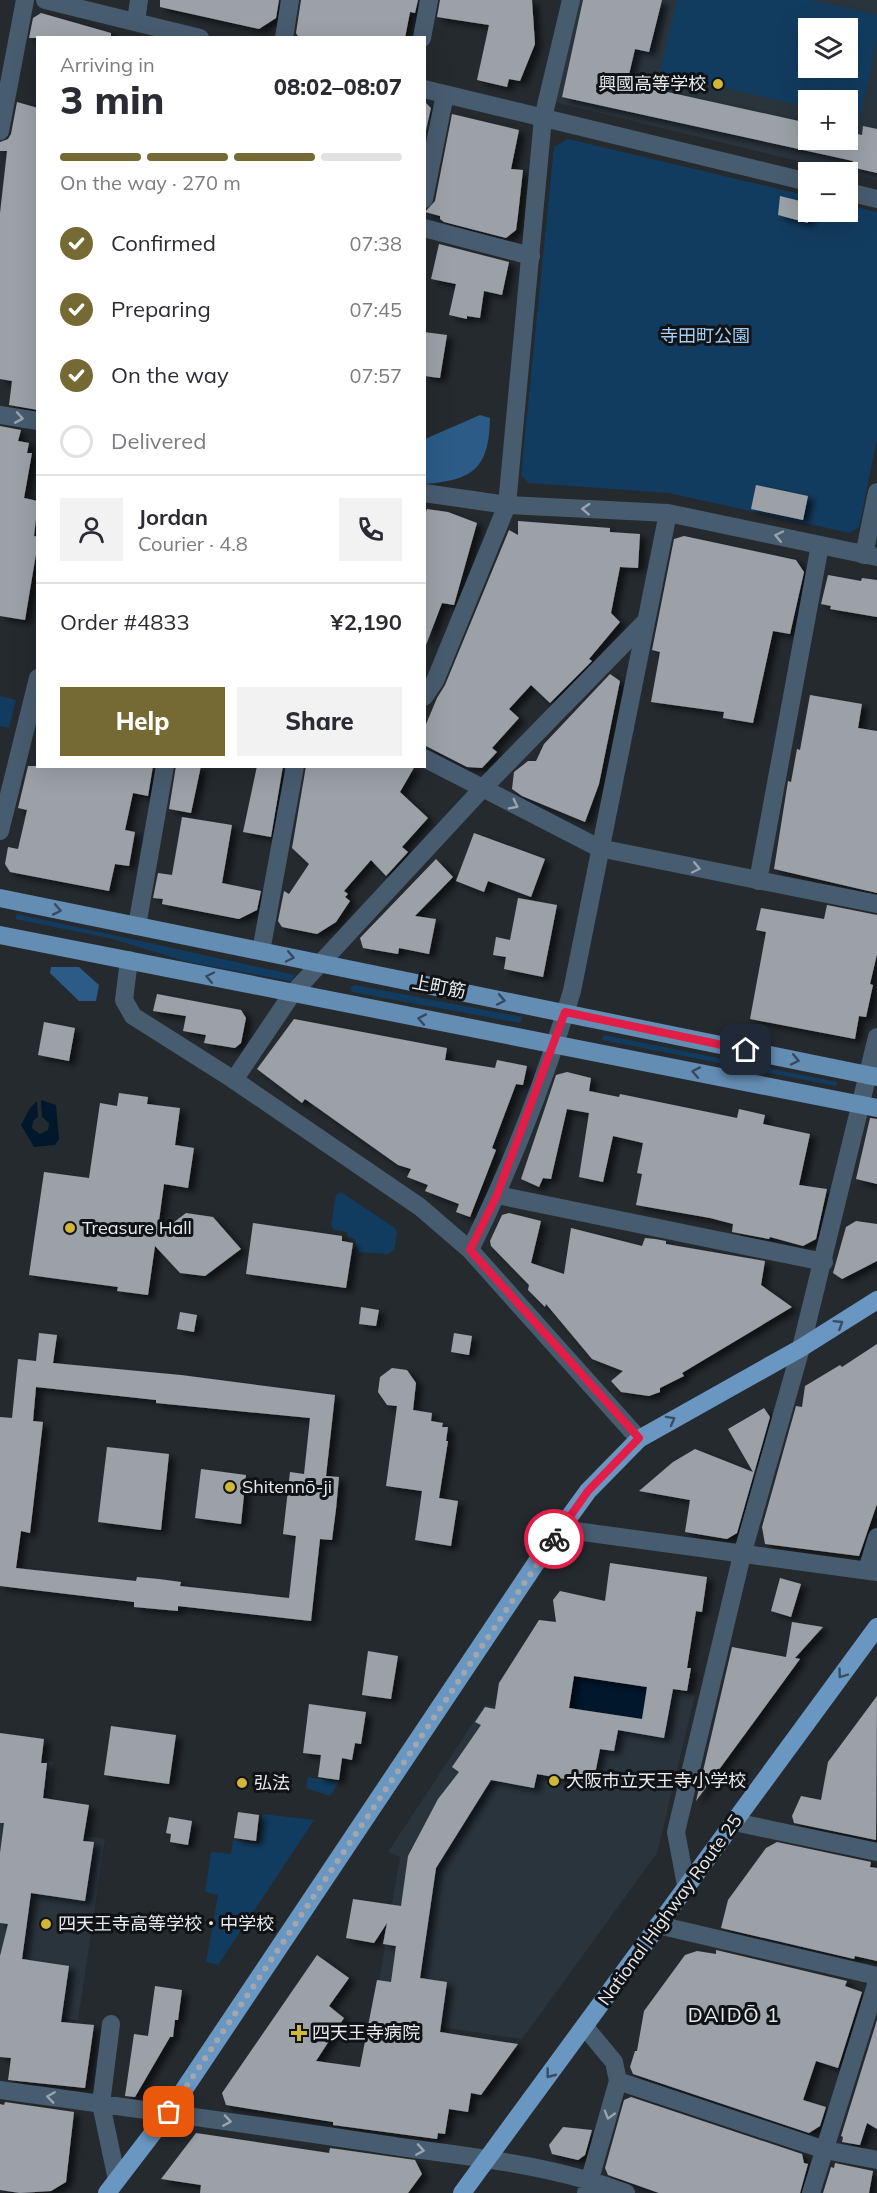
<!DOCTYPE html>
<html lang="en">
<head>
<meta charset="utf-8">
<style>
	body { margin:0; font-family:Mulish,"Noto Sans JP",sans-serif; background:#f2f2f3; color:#2b2b33; height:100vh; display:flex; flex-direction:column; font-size:22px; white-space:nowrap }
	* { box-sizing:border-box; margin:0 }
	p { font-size:20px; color:#7c7c81 }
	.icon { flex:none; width:33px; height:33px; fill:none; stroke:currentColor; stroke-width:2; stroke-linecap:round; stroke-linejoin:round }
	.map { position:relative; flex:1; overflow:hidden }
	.panel { position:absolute; left:36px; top:36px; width:390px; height:732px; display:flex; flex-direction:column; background:#fff; border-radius:0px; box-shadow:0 6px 24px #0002 }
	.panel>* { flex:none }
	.fabs { position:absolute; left:798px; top:18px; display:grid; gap:12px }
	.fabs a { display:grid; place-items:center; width:60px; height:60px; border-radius:0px; background:#fff; box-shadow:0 6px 24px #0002; font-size:30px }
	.pin { position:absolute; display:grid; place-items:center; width:51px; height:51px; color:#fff; margin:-26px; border-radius:12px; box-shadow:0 3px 9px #0006 }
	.courier { position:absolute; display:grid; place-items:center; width:60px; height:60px; margin:-30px; border:4px solid #e11d48; border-radius:50%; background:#fff; color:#222; box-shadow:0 2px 8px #0007 }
	.head em { font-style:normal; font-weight:800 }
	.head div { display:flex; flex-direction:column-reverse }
	.head { display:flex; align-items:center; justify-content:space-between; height:102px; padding:0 24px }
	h1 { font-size:39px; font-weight:800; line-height:45px }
	.bar { display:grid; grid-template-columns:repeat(4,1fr); gap:9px 6px; align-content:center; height:72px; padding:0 24px }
	.bar i { height:8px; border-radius:4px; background:#e1e1e2 }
	.bar .selected { background:#766a34 }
	.bar p { grid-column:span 4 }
	.line { display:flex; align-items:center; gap:15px; padding:0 24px; border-top:2px solid #e1e1e2 }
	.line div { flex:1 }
	.round { display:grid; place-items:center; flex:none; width:63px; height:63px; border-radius:0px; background:#f2f2f3 }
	ol { padding:0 24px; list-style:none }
	li { display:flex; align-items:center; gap:18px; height:66px }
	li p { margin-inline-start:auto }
	li .icon { padding:6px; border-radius:50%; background:#766a34; color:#fff; stroke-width:4 }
	li:last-child { color:#7c7c81 }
	li i { width:33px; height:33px; border:3px solid #e1e1e2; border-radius:50% }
	.action { display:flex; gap:12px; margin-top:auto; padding:12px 24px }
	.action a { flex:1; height:69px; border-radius:0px; background:#766a34; color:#fff; font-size:24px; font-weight:800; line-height:69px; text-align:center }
	.action a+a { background:#f2f2f3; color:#2b2b33 }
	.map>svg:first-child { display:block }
</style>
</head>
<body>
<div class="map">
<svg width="877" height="2193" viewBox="0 0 877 2193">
	<defs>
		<filter id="shadow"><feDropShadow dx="6" dy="4" stdDeviation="3" flood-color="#0009"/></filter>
	</defs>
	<rect width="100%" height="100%" fill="#252a2f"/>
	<path fill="#2a343d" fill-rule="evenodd" d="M578,0H877V180L554,102ZM808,28H848V68H808ZM808,100H848V140H808Z
		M533,1662L695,1695L657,1853L522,2039L373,2017L400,1857L388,1852L485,1705L523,1711Z
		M0,1754L53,1762L45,1831L105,1839L78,2020L0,2009Z"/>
	<path fill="#123c5f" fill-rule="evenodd" d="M677,0H811L877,15V41L860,118L848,115V100H808V107L660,73ZM808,28H848V68H808Z
		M568,139L808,196V212H848V205L877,212V439L859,527L850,533L669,493L529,483L521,475L554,147Z
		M0,696L16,700L9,728L0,726Z
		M17,914L295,975L291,981L188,962L109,938L15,919Z
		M355,985L522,1017L520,1023L352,992L350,988Z
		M604,1035L837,1082L836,1086L602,1040Z
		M341,1192L395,1228L397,1234L394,1250L387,1254L358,1252L355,1239L348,1237L347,1232L334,1230L331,1225L336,1195Z
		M308,1777L339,1782L330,1796L306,1788Z
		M263,1814L314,1820L218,1965L206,1962L218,1895L205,1892L211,1852L231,1854L233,1840L259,1844Z"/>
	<path fill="#2b5b86" d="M480,415L490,418C489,469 473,480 425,484V439Z
		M51,967H79L99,985L96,1001H79L50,973Z"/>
	<path fill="#00172c" d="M41,1100L56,1105L59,1139L55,1145L34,1147L21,1125L30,1108L37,1101L38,1117L33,1121L32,1128L40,1134L48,1130L49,1123L42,1117Z
		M574,1676L647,1687L642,1719L569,1708Z"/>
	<path fill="#9ba1a7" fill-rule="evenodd" filter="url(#shadow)" d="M160,0H279L276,18L259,29L160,7Z
		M301,0H418L415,13L410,12L405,38H299L296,33Z
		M440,0H532L535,44L520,81L509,79L507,87L477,80L489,25L437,17Z
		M583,0H662L649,52L635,49L627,83L808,123V140H848V132L862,135L863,126L877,129V173L851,167L853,161L562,97Z
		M41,13L111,33V38H29L33,18Z
		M424,101L431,108L424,139Z
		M17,102L38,108V410L9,405L12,381L0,379V213L7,151H0V142L8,139L11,134Z
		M452,114L519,130L511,169L523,170L518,215L516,230L506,238L444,222L440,219V216L425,212L435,201Z
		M780,196L808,203V223L778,215Z
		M439,244L509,262L502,295L484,291L480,318L467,316V319L449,315L456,284L431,279Z
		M424,332L447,335L440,378L424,376Z
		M0,426L21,430L18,441L29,443L27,453H32L24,498L38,501L34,536L38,537V542L25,620L0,616Z
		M756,485L808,496L803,520L751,509Z
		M427,509L448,512L477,523L454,605L442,603L426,645L424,517Z
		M518,521L610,528V532L640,534L638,568L620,567L611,613L620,622L589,659L592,661L550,703L531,685L509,709L519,718L492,748L497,752L482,768L467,767L424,745V729L437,698L445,685L509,530L518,535Z
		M684,536L796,560L804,572L790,634L773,631L753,723L723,718L724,712L651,702L660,652L652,650L674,539Z
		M828,575L861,581L862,578L877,580V617L830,609L831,606L821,604Z
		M610,674L620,681L599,784L585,822L522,796L512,789L514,772L528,761H536L544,744Z
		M810,695L862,704L858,728L877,731V893L774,869L788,781L791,782L797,749L800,750Z
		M28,766H153L148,796L133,793L125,830L135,832L129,866L115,864L109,891L10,872L5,864L8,847L18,849L27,810L18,808Z
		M176,766H201L191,813L169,809Z
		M257,766H283L271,837L243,832Z
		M306,766H415L400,792L428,818L402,847L408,852L386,876L371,860L344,891L348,894L345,897L350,901L336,922L317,934L282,927L278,921L284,891L289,894L309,864L292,848Z
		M182,817L232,825L222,883L261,891L257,910L239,919L162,904L163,899L153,898L158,873L172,875Z
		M474,833L545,859L531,897L488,881L484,892L456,881Z
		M436,859L453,877L415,916L436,919L429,954L399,948L398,954L363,948L360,938Z
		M518,898L557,905L543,977L504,969L506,957L493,955L496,937L510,940Z
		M827,905L877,915V954L870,984L873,985L866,1017L859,1016L855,1039L750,1019L766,932L756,930L761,908L824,919Z
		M157,994L241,1010L246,1018L241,1043L235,1048L204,1043L206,1035L183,1031L186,1016L153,1011Z
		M294,1019L447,1048L445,1060L495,1068L497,1060L527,1066L523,1085L516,1084L492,1148L496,1150L470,1217L456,1212L459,1204L425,1191L428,1185L407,1177L411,1169L398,1165L305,1099L302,1103L257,1069Z
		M44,1022L75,1028L69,1061L38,1055Z
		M567,1072L591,1078L589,1091L619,1097L620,1094L737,1118L739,1109L765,1115L763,1124L810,1134L799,1185L827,1189L816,1239L803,1246L770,1237L769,1239L732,1232L733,1224L710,1218L636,1205L642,1174L637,1173L643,1143L613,1136L603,1182L579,1177L589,1113L567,1109L551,1179L543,1178L539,1187L521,1179L556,1075Z
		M119,1093L148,1097L147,1104L180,1108L175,1145L194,1148L188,1188L164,1184L157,1235L186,1213L213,1217L241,1249L205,1276L180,1273L155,1246L148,1295L117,1291L118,1287L29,1275L44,1172L89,1178L100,1103L117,1106Z
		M870,1118L877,1119V1184L856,1179Z
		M509,1213L541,1221L531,1263L564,1274L571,1228L642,1246L645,1238L655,1239L666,1241V1244L765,1261L761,1285L792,1307L682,1373L684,1376L660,1388V1392L649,1396L621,1392L611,1381L623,1371L592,1359L546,1304L545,1307L528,1290L529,1285L491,1246L490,1241L502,1215Z
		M856,1221L877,1224V1261L842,1279L833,1273L846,1227Z
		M253,1223L342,1236V1241L353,1243L346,1288L246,1274Z
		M361,1307L379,1310L376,1326L359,1324Z
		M180,1312L197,1315L194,1332L177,1329Z
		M39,1333L57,1335L53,1363L181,1375L335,1395L326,1476L339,1477L336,1509L332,1540L320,1539L311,1621L178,1606V1611L134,1607V1602L0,1586V1417L12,1418L18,1359L36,1361ZM36,1387L156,1400V1403L310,1418L304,1474L290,1472L283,1534L296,1536L289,1598L180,1586L181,1582L159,1579L137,1577L136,1581L16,1568L21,1531L30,1533L43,1422L33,1421Z
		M454,1333L472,1336L469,1355L451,1352Z
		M877,1344V1504L859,1556L765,1544L762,1527L796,1406L802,1407L805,1386L840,1365L842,1367Z
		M392,1368L407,1370L416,1383L413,1410L432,1413L431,1421L443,1423L442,1427H448L446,1441H448L439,1498L458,1501L451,1546L415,1540L422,1491L386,1486L397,1406L387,1405L378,1392L380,1377Z
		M764,1408L770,1417L737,1533L727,1539L685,1532L690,1500L639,1491L673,1462L695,1449L753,1472L728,1429Z
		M107,1447L169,1454L161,1530L98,1522Z
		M201,1469L246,1475L241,1524L195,1518Z
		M610,1563L707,1577L702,1612L696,1611L687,1668H691L687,1691L673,1689L664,1738L618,1730L614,1751L600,1749L593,1784L537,1774L534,1788L491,1780L436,1868L420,1978L447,1982L440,2032L518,2044L481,2095L471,2093L468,2112L449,2109L445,2134L438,2133L437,2139L333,2125V2122L226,2105L222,2093L317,1955L349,1978L329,2006L344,2018L316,2061L360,2067L377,1980L391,1982L396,1946L383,1944L387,1923L374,1943L346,1938L353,1899L401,1906L408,1856L438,1799L459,1772L452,1767L481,1725L475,1722L485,1707L495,1709L499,1683L539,1620L556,1622L553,1600L560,1591L605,1601ZM574,1676L647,1687L642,1719L569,1708Z
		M780,1578L801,1584L791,1617L771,1611Z
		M792,1622L823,1627L795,1658L800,1659L696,1801L732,1647L786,1657Z
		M368,1651L398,1656L391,1699L362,1695Z
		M877,1696L876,1840L794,1823L792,1816L801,1796L821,1800L828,1762Z
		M309,1704L366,1712L361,1744L355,1743L352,1760L342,1758L339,1780L318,1777L321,1755L303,1753Z
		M111,1726L176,1735L169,1784L104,1775Z
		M0,1733L44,1739L41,1763H47L43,1798L89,1805L83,1841L94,1842L85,1901L31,1893L22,1959L69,1966L61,2022L94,2025L85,2088L8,2080L11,2058L0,2057V1956L8,1924L0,1923V1853L4,1823H0Z
		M238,1812L259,1815L256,1841L234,1838Z
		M169,1817L192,1821L188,1845L170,1842L171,1834L166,1833Z
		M777,1842L871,1862L870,1867L877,1868V1961L855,1956L854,1959L721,1928L728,1900L766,1848Z
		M716,1950L847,1981L845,1986L862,1992L838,2068L816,2061L803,2100L826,2107L820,2126L809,2133L633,2074L630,2067L635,2051H637L644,2011L685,1955L697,1951L716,1954Z
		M155,1986L182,1990L178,2020H175L173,2037H170L135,2097L125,2096L134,2034L148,2036Z
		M877,2020V2129L867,2123L860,2145L842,2142L843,2137L841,2136Z
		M631,2097L802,2154L804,2163L808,2164L800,2193H659L608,2175L605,2168L624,2100Z
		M5,2102L74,2112L66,2182L51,2191L20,2193L0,2190V2104L4,2105Z
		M563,2127L592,2130L585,2155L578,2160L552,2154L549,2145Z
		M196,2133L329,2153L330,2148L415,2160L422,2174L408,2193H200L201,2185L161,2179Z
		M835,2163L873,2171L869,2193H823L831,2167L834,2168Z"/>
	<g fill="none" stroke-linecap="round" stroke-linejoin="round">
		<path stroke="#485c6f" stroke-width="18" d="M45,0L200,38
			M284,38L290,0
			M424,89L808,182
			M848,192L877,199
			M424,199L445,94
			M0,415L38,421
			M424,493L507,505L668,513L877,557
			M864,555L877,492
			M424,697L435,681L507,505L543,118L571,0
			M424,758L599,848L877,904
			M137,926L165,766
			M129,960L124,1000L133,1016L234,1080L420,1207L470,1250L639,1439
			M470,1250C511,1167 545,1080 572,991L668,513
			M801,1348L877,1037
			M867,1570L877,1537
			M734,1822L877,1852
			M686,1885L676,1832L742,1555
			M658,1925L877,1976
			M111,2024L101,2104L117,2180
			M585,2027L614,2062L618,2081L586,2193
			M0,2090C129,2108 258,2125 387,2145C468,2157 550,2164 626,2193
			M811,2193L877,1982"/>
		<path stroke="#485c6f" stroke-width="18" d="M136,21L139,0
			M422,38L429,0
			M0,131L25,0
			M424,228L531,256
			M0,831L38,678
			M758,881L820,545
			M261,951L295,766
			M234,1080L292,994L482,789L645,622
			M497,1195L824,1262
			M561,1529L877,1572
			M742,1555L801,1348
			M618,2081L825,2150L877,2160"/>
		<path stroke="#648db4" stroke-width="18" d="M0,898L877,1077
			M0,935L877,1108"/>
		<path stroke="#6a97c2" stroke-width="18" d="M107,2193L169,2112L538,1560L588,1491L639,1439L801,1348L877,1300
			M462,2193L877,1627"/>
	</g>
	<defs><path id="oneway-chevron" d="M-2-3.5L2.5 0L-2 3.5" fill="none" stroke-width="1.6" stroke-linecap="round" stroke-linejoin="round" transform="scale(1.5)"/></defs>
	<g stroke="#98a4ae">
		<use href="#oneway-chevron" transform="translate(19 418) rotate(10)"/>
		<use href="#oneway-chevron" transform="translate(586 509) rotate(-177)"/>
		<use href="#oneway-chevron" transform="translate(779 536) rotate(-168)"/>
		<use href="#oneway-chevron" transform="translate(514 805) rotate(27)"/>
		<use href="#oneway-chevron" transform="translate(696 868) rotate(12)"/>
		<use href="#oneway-chevron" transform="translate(51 2097) rotate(-172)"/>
		<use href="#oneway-chevron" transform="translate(609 2115) rotate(106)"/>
		<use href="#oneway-chevron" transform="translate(227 2121) rotate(9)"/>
		<use href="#oneway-chevron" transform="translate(420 2150) rotate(9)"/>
	</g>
	<g stroke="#36495d">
		<use href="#oneway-chevron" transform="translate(57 910) rotate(11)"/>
		<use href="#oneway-chevron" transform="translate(290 957) rotate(12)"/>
		<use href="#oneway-chevron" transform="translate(210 977) rotate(-168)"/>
		<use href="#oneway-chevron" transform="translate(501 1000) rotate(11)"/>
		<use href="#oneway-chevron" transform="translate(422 1019) rotate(-169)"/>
		<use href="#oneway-chevron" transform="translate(795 1060) rotate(12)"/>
		<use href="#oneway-chevron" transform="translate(696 1072) rotate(-169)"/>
	</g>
	<g stroke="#384e63">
		<use href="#oneway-chevron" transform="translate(839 1324) rotate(-32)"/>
		<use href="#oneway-chevron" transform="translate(671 1420) rotate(-29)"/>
		<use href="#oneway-chevron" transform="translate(842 1674) rotate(126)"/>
		<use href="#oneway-chevron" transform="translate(550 2074) rotate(127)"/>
	</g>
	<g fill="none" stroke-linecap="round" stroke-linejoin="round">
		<path stroke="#a3a7ab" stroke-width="6" stroke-dasharray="0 10.8" d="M169,2112L554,1539"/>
		<path stroke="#e11d48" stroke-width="8" d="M554,1539L588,1491L639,1438L470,1250L497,1195L565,1012L746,1050"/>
	</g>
	<g fill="#d1b736" stroke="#101215" stroke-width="2">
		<circle cx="718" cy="84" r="6"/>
		<circle cx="70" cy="1228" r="6"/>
		<circle cx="230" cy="1487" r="6"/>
		<circle cx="554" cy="1781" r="6"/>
		<circle cx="242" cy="1783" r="6"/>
		<circle cx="46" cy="1924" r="6"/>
		<path d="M296 2024h6v6h6v6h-6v6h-6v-6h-6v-6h6z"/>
	</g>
	<g text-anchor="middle" stroke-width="6" stroke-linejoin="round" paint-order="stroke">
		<g font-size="18" fill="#e7ebee" stroke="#101215" text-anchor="start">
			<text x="706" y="90" text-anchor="end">興國高等学校</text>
			<text x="82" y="1234">Treasure Hall</text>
			<text x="242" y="1493">Shitennō-ji</text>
			<text x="566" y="1787">大阪市立天王寺小学校</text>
			<text x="254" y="1789">弘法</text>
			<text x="58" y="1930">四天王寺高等学校・中学校</text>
			<text x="312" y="2039">四天王寺病院</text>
		</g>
		<g font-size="18" fill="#a5cef5" stroke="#101215">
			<text x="705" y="342">寺田町公園</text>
		</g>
		<g font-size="18" fill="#e7ebee" stroke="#101215">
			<text transform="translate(439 987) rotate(11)" y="6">上町筋</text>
			<text transform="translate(670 1910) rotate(-54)" y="6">National Highway Route 25</text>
		</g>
		<g font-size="20" letter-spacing="1.5" fill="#e7ebee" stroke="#101215">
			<text x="734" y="2022">DAIDŌ 1</text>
		</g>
	</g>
</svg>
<div class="fabs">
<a><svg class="icon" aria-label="layers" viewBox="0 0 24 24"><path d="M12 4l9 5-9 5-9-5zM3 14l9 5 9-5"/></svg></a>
<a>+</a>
<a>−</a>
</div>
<div class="pin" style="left:169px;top:2112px;background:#ea580c"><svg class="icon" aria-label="bag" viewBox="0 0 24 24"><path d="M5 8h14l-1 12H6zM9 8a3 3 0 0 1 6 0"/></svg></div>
<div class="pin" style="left:746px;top:1050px;background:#1f2937"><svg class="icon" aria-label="home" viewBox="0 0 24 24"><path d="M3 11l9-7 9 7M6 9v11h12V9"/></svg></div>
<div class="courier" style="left:554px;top:1539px"><svg class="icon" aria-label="bike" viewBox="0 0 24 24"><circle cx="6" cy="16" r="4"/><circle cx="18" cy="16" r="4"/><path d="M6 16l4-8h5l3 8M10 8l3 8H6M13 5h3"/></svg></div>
<section class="panel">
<div class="head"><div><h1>3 min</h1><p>Arriving in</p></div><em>08:02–08:07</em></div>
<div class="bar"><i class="selected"></i><i class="selected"></i><i class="selected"></i><i></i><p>On the way · 270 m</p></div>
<ol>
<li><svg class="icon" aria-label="check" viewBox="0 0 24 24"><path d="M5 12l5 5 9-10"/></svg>Confirmed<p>07:38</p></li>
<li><svg class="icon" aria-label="check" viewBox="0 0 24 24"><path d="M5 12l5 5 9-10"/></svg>Preparing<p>07:45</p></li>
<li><svg class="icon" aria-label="check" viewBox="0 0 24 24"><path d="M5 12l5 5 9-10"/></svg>On the way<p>07:57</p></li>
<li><i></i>Delivered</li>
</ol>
<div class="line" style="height:108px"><a class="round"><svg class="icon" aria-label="person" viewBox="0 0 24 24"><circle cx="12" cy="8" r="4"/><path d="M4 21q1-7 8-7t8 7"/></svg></a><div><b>Jordan</b><p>Courier · 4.8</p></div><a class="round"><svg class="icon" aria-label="phone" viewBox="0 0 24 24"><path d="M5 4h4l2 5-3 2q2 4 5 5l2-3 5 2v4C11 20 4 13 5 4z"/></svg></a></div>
<div class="line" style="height:78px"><div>Order #4833</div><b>¥2,190</b></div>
<div class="action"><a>Help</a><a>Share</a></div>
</section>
</div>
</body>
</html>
